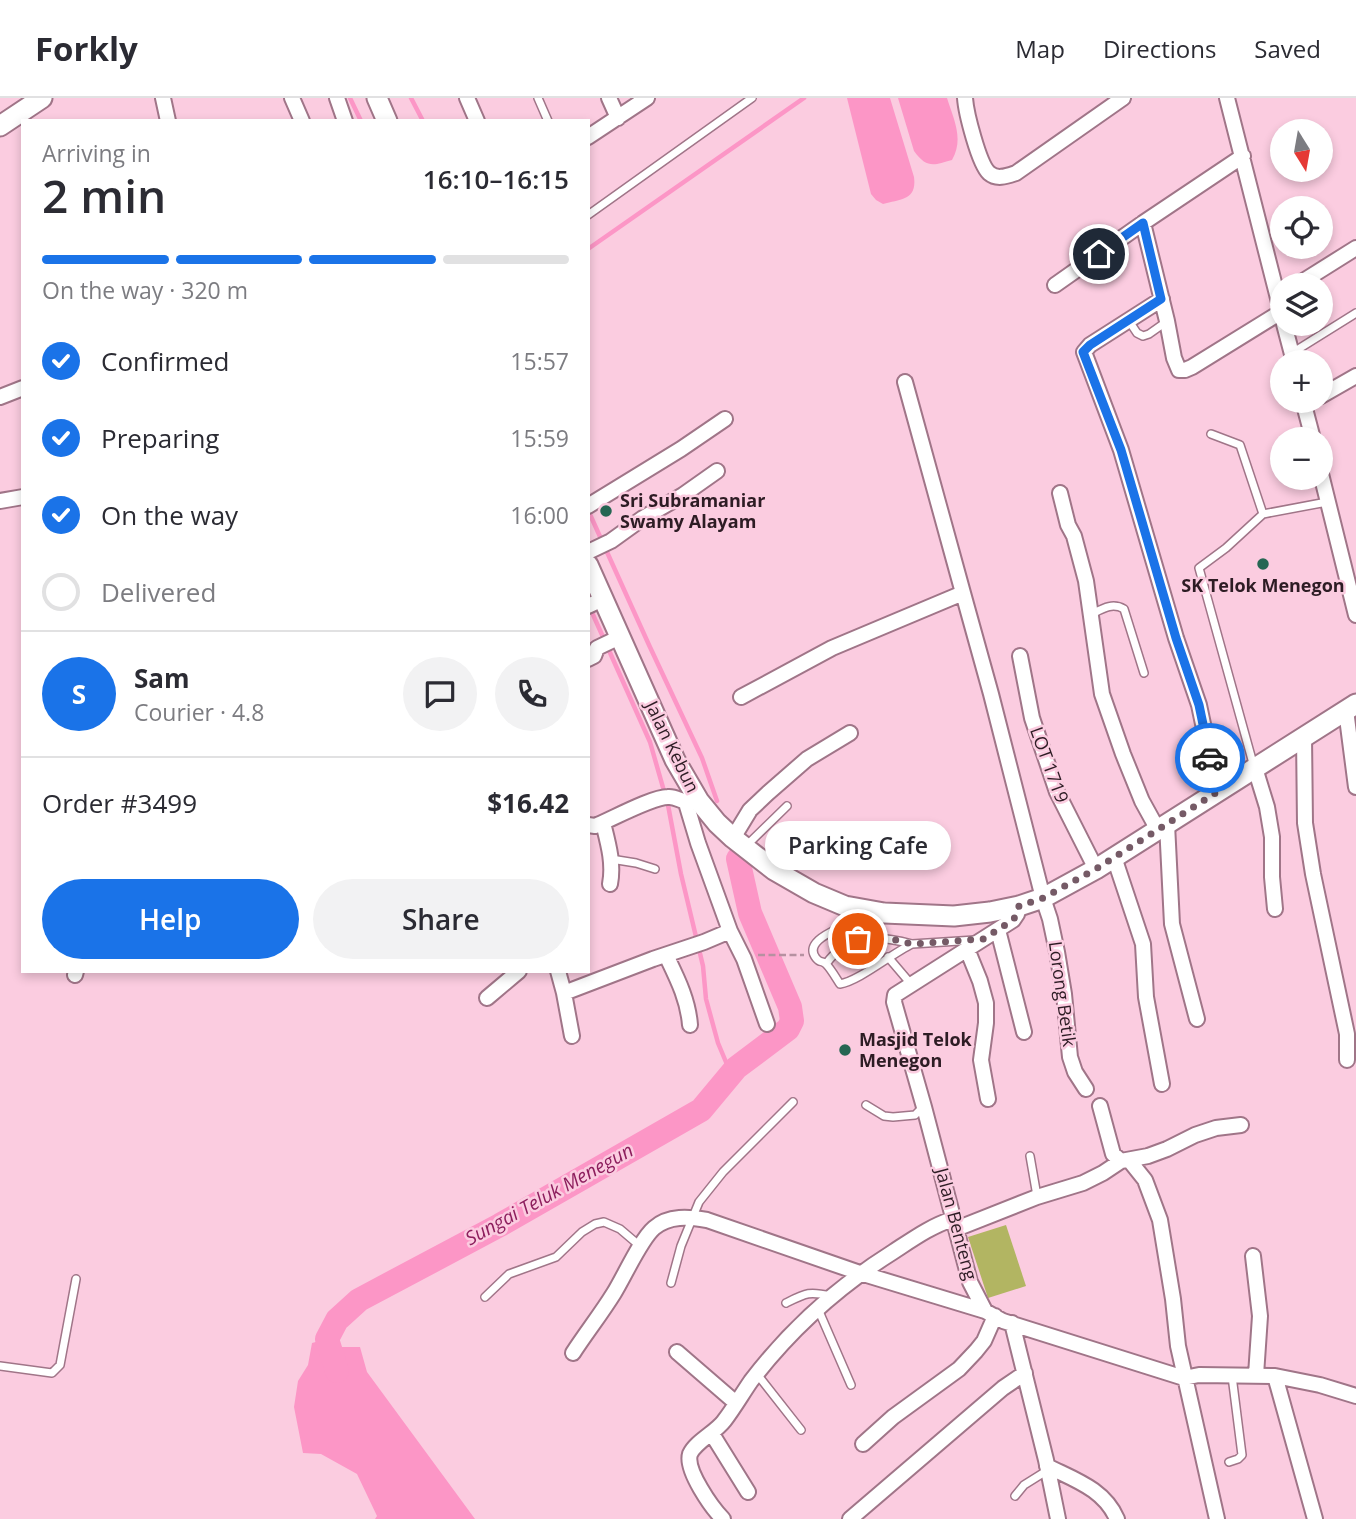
<!DOCTYPE html>
<html lang="en">
<head>
<meta charset="utf-8">
<style>
	body { margin:0; font-family:"Open Sans",sans-serif; background:#f2f2f3; color:#2b2b33; height:100vh; display:flex; flex-direction:column; font-size:26px; white-space:nowrap }
	* { box-sizing:border-box; margin:0 }
	p { font-size:23px; color:#7c7c81 }
	.icon { flex:none; width:38px; height:38px; fill:none; stroke:currentColor; stroke-width:2; stroke-linecap:round; stroke-linejoin:round }
	.map { position:relative; flex:1; overflow:hidden }
	.details { position:absolute; left:21px; top:21px; width:569px; height:854px; display:flex; flex-direction:column; background:#fff; border-radius:0px; box-shadow:0 4px 10px #0003 }
	.details>* { flex:none }
	.needle { width:46px; rotate:169deg }
	.buttons { position:absolute; left:1270px; top:21px; display:grid; gap:14px }
	.buttons a { display:grid; place-items:center; width:63px; height:63px; border-radius:50%; background:#fff; box-shadow:0 4px 10px #0003; font-size:35px }
	.pin { position:absolute; display:grid; place-items:center; width:60px; height:60px; color:#fff; margin:-30px; border:4px solid #fff; border-radius:50%; box-shadow:0 2px 7px #0007 }
	.courier { position:absolute; display:grid; place-items:center; width:70px; height:70px; margin:-35px; border:5px solid #1a73e8; border-radius:50%; background:#fff; color:#222; box-shadow:0 2px 9px #0007 }
	.bubble { position:absolute; height:49px; border-radius:24px; background:#fff; box-shadow:0 4px 10px #0003; font-size:23px; font-weight:600; line-height:49px; text-align:center }
	.head em { font-style:normal; font-weight:600 }
	.head div { display:flex; flex-direction:column-reverse }
	.head { display:flex; align-items:center; justify-content:space-between; height:119px; padding:0 21px }
	h1 { font-size:46px; font-weight:600; line-height:52px }
	.bar { display:grid; grid-template-columns:repeat(4,1fr); gap:10px 7px; align-content:center; height:84px; padding:0 21px }
	.bar i { height:9px; border-radius:5px; background:#e1e1e2 }
	.bar .selected { background:#1a73e8 }
	.bar p { grid-column:span 4 }
	.line { display:flex; align-items:center; gap:18px; padding:0 21px; border-top:2px solid #e1e1e2 }
	.line div { flex:1 }
	.round { display:grid; place-items:center; flex:none; width:74px; height:74px; border-radius:37px; background:#f2f2f3 }
	ol { padding:0 21px; list-style:none }
	li { display:flex; align-items:center; gap:21px; height:77px }
	li p { margin-inline-start:auto }
	li .icon { padding:7px; border-radius:50%; background:#1a73e8; color:#fff; stroke-width:4 }
	li:last-child { color:#7c7c81 }
	li i { width:38px; height:38px; border:4px solid #e1e1e2; border-radius:50% }
	.cta { display:flex; gap:14px; margin-top:auto; padding:14px 21px }
	.cta a { flex:1; height:80px; border-radius:42px; background:#1a73e8; color:#fff; font-size:28px; font-weight:600; line-height:80px; text-align:center }
	.cta a+a { background:#f2f2f3; color:#2b2b33 }
	header { display:flex; align-items:center; gap:42px; box-sizing:border-box; height:98px; padding:0 35px; background:#fff; border-bottom:2px solid #e1e1e2 }
	header strong { font-size:33px }
	nav { display:flex; gap:38px; margin-inline-start:auto; font-size:24px }
	.map>svg:first-child { display:block }
</style>
</head>
<body>
<header>
<strong>Forkly</strong>
<nav><a>Map</a><a>Directions</a><a>Saved</a></nav>
</header>
<div class="map">
<svg width="1356" height="1421" viewBox="0 0 1356 1421">
	<rect width="100%" height="100%" fill="#fbcce0"/>
	<path fill="#b2b562" d="M1006,1127L1026,1188L988,1200L968,1139Z"/>
	<path fill="#fc96c6" d="M847,0H890L914,79C917,102 901,101 883,106L876,102L871,96Z
		M898,0H947C954,22 964,41 952,62C934,67 927,71 914,53Z
		M327,1241L342,1249H360L367,1274L475,1421H375L377,1418L357,1376L321,1356L303,1355L294,1309L298,1283L308,1267L312,1245Z"/>
	<g fill="none" stroke-linecap="round" stroke-linejoin="round">
		<path stroke="#fc96c6" stroke-width="4.5" d="M350,0L361,23
			M411,0L423,23
			M588,151L804,0
			M588,412L649,547L702,660L717,703
			M590,510L650,644L668,707L681,776L703,868L706,901L718,945L731,976"/>
		<path stroke="#fc96c6" stroke-width="24" d="M337,1273L327,1241L337,1222L359,1202L500,1127L701,1012L736,970L788,931L792,923L790,909L750,815L738,761"/>
		<defs>
			<path id="lane" d="M538,0L548,23
				M588,117L752,0
				M1129,223L1137,235L1143,238L1149,236L1166,224
				M1292,255L1356,215
				M1211,336L1240,347L1263,416
				M1090,517C1102,511 1112,504 1124,511L1144,575
				M1254,669L1199,470L1226,450L1263,416L1327,404
				M746,748L787,708
				M611,761L636,765L655,771
				M912,846L975,842
				M888,859L911,886
				M826,866C848,835 878,837 912,846C891,856 859,883 840,886C836,880 831,871 826,866C820,861 821,866 816,860C804,845 831,834 841,829H844L858,841
				M866,1007L884,1018L893,1019L915,1017L923,1009
				M1030,1058L1037,1098
				M671,1185L681,1148L699,1104L723,1074L793,1004
				M485,1199L509,1176L556,1159L582,1134L595,1126L604,1124L620,1131L640,1148
				M786,1205C806,1195 809,1193 831,1198
				M818,1211L851,1287
				M0,1268L52,1275L60,1267L76,1181
				M757,1276L801,1332
				M1229,1364L1238,1361L1242,1357L1232,1278
				M1015,1398L1024,1387L1048,1372"/>
			<path id="street" d="M163,0L168,23
				M292,0L302,23
				M337,0L345,23
				M467,0L477,23
				M609,0L618,20
				M965,0C966,15 979,66 989,75C997,82 1007,78 1016,75L1123,0
				M1227,0L1283,220
				M588,39L647,0
				M1143,125L1167,223L1174,260L1179,272H1185L1192,269L1281,214
				M1055,187L1143,125L1243,58
				M1297,187L1356,150
				M1162,201L1090,247L1084,254L1121,352L1176,540L1199,607L1211,664L1222,691
				M1284,226L1294,264
				M905,284L963,495
				M1321,298L1356,278
				M0,299L23,290
				M1303,303L1313,341
				M1321,376L1356,517
				M1060,395L1068,427L1074,438L1086,483L1102,596L1123,656L1142,703L1158,732
				M0,403L23,399
				M588,408L681,351L725,321
				M588,454L611,443L643,420L683,397L717,373
				M588,508L603,501
				M1020,558L1032,620L1057,694L1096,771
				M588,561L594,558L597,550L620,539
				M741,599L832,550L963,495L991,596L1043,800L1050,821L1057,854L1064,896L1070,959L1075,974L1086,991
				M1346,612L1356,689
				M1304,639L1305,725L1313,776L1347,936V962
				M1255,670L1267,709L1272,739V779L1275,811
				M686,705L698,745L730,833L744,861L767,926
				M603,725C608,745 614,765 610,786
				M1167,726L1172,826L1197,921
				M588,727L595,728C612,721 652,699 668,699C677,698 683,706 694,704
				M733,740L750,712L768,695L807,661L850,635
				M1114,759L1143,846L1146,899L1162,986
				M1019,808L1017,816L1013,822L895,897L894,904L924,1009L970,1184L985,1213L1003,1223L1184,1280L1199,1277L1275,1278L1320,1287L1356,1298
				M998,832L1024,934
				M967,851L980,883L986,905V925L981,962L988,1001
				M666,857C677,880 688,901 690,927
				M558,873L564,895L653,861L704,844L730,833
				M75,877L76,873
				M564,895L572,938
				M487,900L519,873
				M1100,1008L1113,1056L1121,1063L1148,1058L1167,1051L1195,1037L1216,1030L1241,1027
				M1129,1062L1145,1082L1160,1122L1173,1201L1178,1248L1217,1421
				M956,1131L1037,1099L1083,1085L1103,1075L1121,1063
				M1253,1158L1260,1218L1256,1277
				M1012,1225L1046,1362L1058,1421
				M677,1254L736,1305
				M573,1255C586,1235 601,1216 614,1195C624,1179 641,1141 654,1130C669,1117 689,1119 707,1122L860,1175L985,1213
				M1275,1278L1315,1421
				M712,1336L748,1394
				M863,1346L893,1319L959,1271L976,1253L984,1243L995,1218
				M1047,1368C1075,1382 1104,1391 1117,1421
				M723,1421C712,1410 685,1372 690,1356C695,1344 716,1334 724,1323C734,1310 742,1296 751,1283C790,1232 839,1188 893,1154C913,1141 931,1128 953,1121
				M850,1421L1003,1290L1025,1275"/>
			<path id="secondary" d="M377,0L387,23
				M0,28L42,0
				M588,467L675,662L699,703L717,725L733,740L774,772L814,795L845,808L884,815L954,818L990,814L1019,808L1043,800L1096,771L1356,606"/>
		</defs>
		<use href="#lane" stroke="#a07588" stroke-width="10"/>
		<use href="#street" stroke="#a07588" stroke-width="18"/>
		<use href="#secondary" stroke="#a07588" stroke-width="23"/>
		<path stroke="#b691a1" stroke-width="2.5" stroke-dasharray="7 3.5" stroke-linecap="butt" d="M758,857H804"/>
		<use href="#lane" stroke="#fff" stroke-width="7"/>
		<use href="#street" stroke="#fff" stroke-width="14"/>
		<use href="#secondary" stroke="#fff" stroke-width="19"/>
	</g>
	<g fill="none" stroke-linecap="round" stroke-linejoin="round">
		<path stroke="#755a66" stroke-width="7" stroke-dasharray="0 12.6" d="M858,841H892L912,846L983,841L1013,822L1017,816L1019,808L1043,800L1096,771L1222,691L1210,660"/>
		<path stroke="#1a73e8" stroke-width="9" d="M1099,156L1143,125L1161,201L1090,247L1083,254L1121,352L1176,540L1199,607L1210,660"/>
	</g>
	<g fill="#266653" stroke="#fbcce0" stroke-width="2.5">
		<circle cx="606" cy="413" r="7"/>
		<circle cx="1263" cy="466" r="7"/>
		<circle cx="845" cy="952" r="7"/>
	</g>
	<g text-anchor="middle" stroke-width="5" stroke-linejoin="round" paint-order="stroke">
		<g font-size="18" font-weight="bold" fill="#2d1c24" stroke="#fbcce0" text-anchor="start">
			<text x="620" y="409">Sri Subramaniar<tspan x="620" dy="21">Swamy Alayam</tspan></text>
			<text x="1263" y="494" text-anchor="middle">SK Telok Menegon</text>
			<text x="859" y="948">Masjid Telok<tspan x="859" dy="21">Menegon</tspan></text>
		</g>
		<g font-size="18" fill="#2d1c24" stroke="#fbcce0">
			<text transform="translate(672 649) rotate(64)" y="6">Jalan Kebun</text>
			<text transform="translate(1049 667) rotate(70)" y="6">LOT 1719</text>
			<text transform="translate(1062 896) rotate(82)" y="6">Lorong Betik</text>
			<text transform="translate(956 1126) rotate(75)" y="6">Jalan Benteng</text>
		</g>
		<g font-size="19" font-style="italic" fill="#8d1e5d" stroke="#fbcce0">
			<text transform="translate(549 1096) rotate(-29)" y="7">Sungai Teluk Menegun</text>
		</g>
	</g>
</svg>
<div class="buttons">
<a><svg class="needle" viewBox="-14 -14 28 28"><path d="M0-13l5 13h-10z" fill="#e53935"/><path d="M0 13l5-13h-10z" fill="#7c7c81"/></svg></a>
<a><svg class="icon" aria-label="locate" viewBox="0 0 24 24"><circle cx="12" cy="12" r="6"/><path d="M12 2v4M12 18v4M2 12h4M18 12h4"/></svg></a>
<a><svg class="icon" aria-label="layers" viewBox="0 0 24 24"><path d="M12 4l9 5-9 5-9-5zM3 14l9 5 9-5"/></svg></a>
<a>+</a>
<a>−</a>
</div>
<div class="pin" style="left:858px;top:841px;background:#ea580c"><svg class="icon" aria-label="bag" viewBox="0 0 24 24"><path d="M5 8h14l-1 12H6zM9 8a3 3 0 0 1 6 0"/></svg></div>
<div class="pin" style="left:1099px;top:156px;background:#1f2937"><svg class="icon" aria-label="home" viewBox="0 0 24 24"><path d="M3 11l9-7 9 7M6 9v11h12V9"/></svg></div>
<div class="courier" style="left:1210px;top:660px"><svg class="icon" aria-label="car" viewBox="0 0 24 24"><path d="M5 17H2v-5l4-1 3-4h7l3 4 3 1v5h-3M9 17h6M6 11h13"/><circle cx="7" cy="17" r="2"/><circle cx="17" cy="17" r="2"/></svg></div>
<div class="bubble" style="left:765px;top:723px;width:186px">Parking Cafe</div>
<section class="details">
<div class="head"><div><h1>2 min</h1><p>Arriving in</p></div><em>16:10–16:15</em></div>
<div class="bar"><i class="selected"></i><i class="selected"></i><i class="selected"></i><i></i><p>On the way · 320 m</p></div>
<ol>
<li><svg class="icon" aria-label="check" viewBox="0 0 24 24"><path d="M5 12l5 5 9-10"/></svg>Confirmed<p>15:57</p></li>
<li><svg class="icon" aria-label="check" viewBox="0 0 24 24"><path d="M5 12l5 5 9-10"/></svg>Preparing<p>15:59</p></li>
<li><svg class="icon" aria-label="check" viewBox="0 0 24 24"><path d="M5 12l5 5 9-10"/></svg>On the way<p>16:00</p></li>
<li><i></i>Delivered</li>
</ol>
<div class="line" style="height:126px"><b class="round" style="background:#1a73e8;color:#fff">S</b><div><b>Sam</b><p>Courier · 4.8</p></div><a class="round"><svg class="icon" aria-label="chat" viewBox="0 0 24 24"><path d="M4 5h16v11H9l-5 4z"/></svg></a><a class="round"><svg class="icon" aria-label="phone" viewBox="0 0 24 24"><path d="M5 4h4l2 5-3 2q2 4 5 5l2-3 5 2v4C11 20 4 13 5 4z"/></svg></a></div>
<div class="line" style="height:91px"><div>Order #3499</div><b>$16.42</b></div>
<div class="cta"><a>Help</a><a>Share</a></div>
</section>
</div>
</body>
</html>
